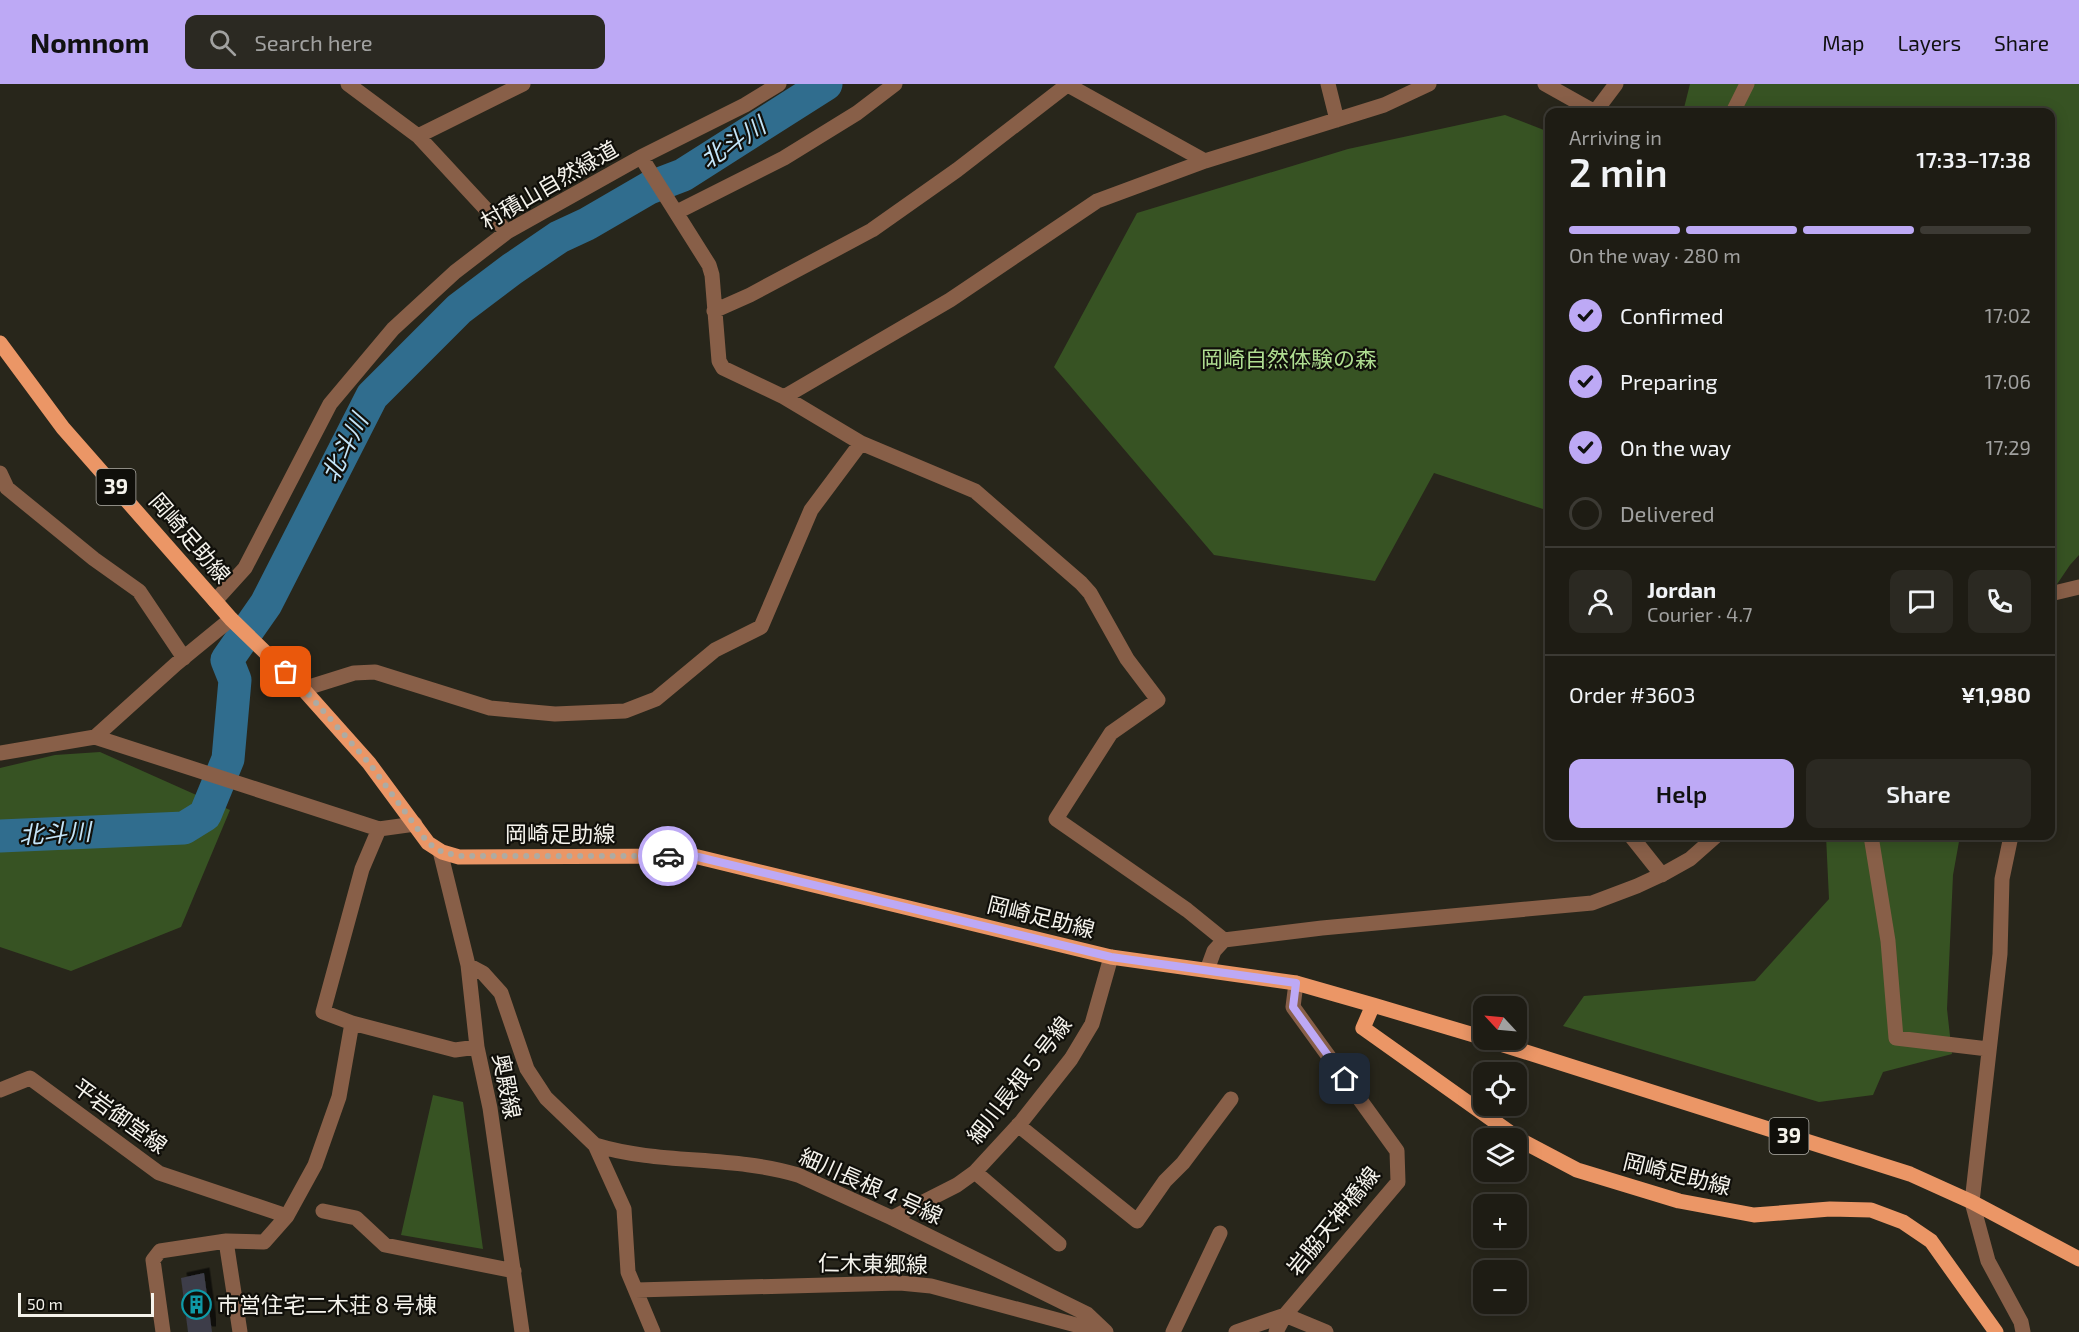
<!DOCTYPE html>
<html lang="en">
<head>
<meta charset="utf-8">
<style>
	body { margin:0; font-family:"Exo 2","Noto Sans JP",sans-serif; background:#2b2922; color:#f1f3f6; height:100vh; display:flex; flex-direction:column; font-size:22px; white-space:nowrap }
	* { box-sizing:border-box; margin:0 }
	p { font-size:20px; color:#a1a1a0 }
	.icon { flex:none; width:33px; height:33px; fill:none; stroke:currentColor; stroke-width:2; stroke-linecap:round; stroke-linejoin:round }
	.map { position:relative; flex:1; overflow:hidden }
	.sheet { position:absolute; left:1545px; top:24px; width:510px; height:732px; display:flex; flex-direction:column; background:#1e1c14; border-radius:12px; box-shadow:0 3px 15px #0003,0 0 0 2px #3c3a34 }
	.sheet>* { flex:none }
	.needle { width:39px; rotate:296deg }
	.buttons { position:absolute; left:1473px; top:912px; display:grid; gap:12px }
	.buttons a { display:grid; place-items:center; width:54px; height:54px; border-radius:12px; background:#1e1c14; box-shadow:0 3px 15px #0003,0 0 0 2px #3c3a34; font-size:30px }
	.scale { position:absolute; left:18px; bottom:15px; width:136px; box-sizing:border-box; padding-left:6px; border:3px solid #f5f3ec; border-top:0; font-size:16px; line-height:21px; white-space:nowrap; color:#f5f3ec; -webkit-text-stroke:4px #100f0a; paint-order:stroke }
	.pin { position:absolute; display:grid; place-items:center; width:51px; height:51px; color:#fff; margin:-26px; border-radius:12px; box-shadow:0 3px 9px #0006 }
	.courier { position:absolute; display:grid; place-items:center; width:60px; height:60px; margin:-30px; border:4px solid #bda9f5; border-radius:50%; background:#fff; color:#222; box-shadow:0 2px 8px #0007 }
	.overview em { font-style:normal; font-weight:600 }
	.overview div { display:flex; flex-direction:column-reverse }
	.overview { display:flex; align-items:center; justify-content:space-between; height:102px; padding:0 24px }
	h1 { font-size:39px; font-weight:600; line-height:45px }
	.bar { display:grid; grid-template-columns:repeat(4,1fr); gap:9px 6px; align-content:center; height:72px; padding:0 24px }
	.bar i { height:8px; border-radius:4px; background:#3c3a34 }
	.bar .on { background:#bda9f5 }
	.bar p { grid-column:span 4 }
	.line { display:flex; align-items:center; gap:15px; padding:0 24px; border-top:2px solid #3c3a34 }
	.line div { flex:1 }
	.round { display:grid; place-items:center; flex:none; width:63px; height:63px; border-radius:12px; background:#2b2922 }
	ol { padding:0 24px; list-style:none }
	li { display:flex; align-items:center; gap:18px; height:66px }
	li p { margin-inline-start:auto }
	li .icon { padding:6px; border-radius:50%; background:#bda9f5; color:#111; stroke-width:4 }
	li:last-child { color:#a1a1a0 }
	li i { width:33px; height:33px; border:3px solid #3c3a34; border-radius:50% }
	.primary-button { display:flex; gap:12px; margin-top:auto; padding:12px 24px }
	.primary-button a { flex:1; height:69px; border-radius:12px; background:#bda9f5; color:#111; font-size:24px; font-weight:600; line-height:69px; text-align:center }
	.primary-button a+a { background:#2b2922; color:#f1f3f6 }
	header { display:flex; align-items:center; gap:36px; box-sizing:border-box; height:84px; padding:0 30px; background:#bda9f5; color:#111 }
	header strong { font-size:28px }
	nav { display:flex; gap:33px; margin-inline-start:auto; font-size:21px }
	.search { width:420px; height:54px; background:#2b2922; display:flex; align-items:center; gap:15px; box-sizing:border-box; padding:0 21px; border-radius:12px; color:#a1a1a0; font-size:22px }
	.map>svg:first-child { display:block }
</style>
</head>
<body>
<header>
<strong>Nomnom</strong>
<div class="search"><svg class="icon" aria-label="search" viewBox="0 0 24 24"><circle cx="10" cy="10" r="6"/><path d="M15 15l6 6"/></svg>Search here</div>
<nav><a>Map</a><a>Layers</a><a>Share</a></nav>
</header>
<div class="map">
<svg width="2079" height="1248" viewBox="0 0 2079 1248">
	<defs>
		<filter id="shadow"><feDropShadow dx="5.5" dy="-5.5" stdDeviation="0" flood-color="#0009"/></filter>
	</defs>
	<rect width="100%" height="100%" fill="#28261b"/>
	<path fill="#375323" d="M1690,0H2079V471L2070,481L2051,509L2050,28H1683Z
		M1505,31L1549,48V427L1434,389L1375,497L1214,471L1054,283L1137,129L1348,65Z
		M100,668L230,726L181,843L71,887L0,863V684L55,671Z
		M1826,752H1960L1953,791L1947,925L1952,970L1883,988L1873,1011L1819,1018L1563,942L1584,912L1755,897L1829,815Z
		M433,1011L463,1018L483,1165L401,1151Z"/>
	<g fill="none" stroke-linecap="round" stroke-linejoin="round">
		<path stroke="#306d8e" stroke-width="33" d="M0,752L184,744L205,731L228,675L235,596L227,576L266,520L372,312L459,225L512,185L559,153L587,140L649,104L683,91L826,0"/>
	</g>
	<path fill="#3c3d48" filter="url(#shadow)" d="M204,1189L212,1248H188L181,1194Z"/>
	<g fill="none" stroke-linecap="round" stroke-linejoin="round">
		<path stroke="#885f48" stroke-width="15" d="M348,0L418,52L507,148
			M1066,0L1205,77
			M1328,0L1337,36
			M1545,0L1595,28L1616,0
			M1733,28L1747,0
			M418,52L523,0
			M641,73L709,181L712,191L719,277L723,284L784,313L861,359L975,407L1081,499L1090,509L1127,575L1158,616L1111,649L1056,735L1187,826L1224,856
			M677,128L784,74L857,29L895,0
			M714,227L750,211L872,146L957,86L1067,1
			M784,313L950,216L1097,117L1205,77L1384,21L1429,0
			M0,389L7,404L94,475L139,507L184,574
			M2050,510L2079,503
			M215,517L245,484L330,320L393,245L455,188L507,148L641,73L745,21L779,0
			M303,605L354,589L375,588L490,624L555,630L625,627L656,615L715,566L761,543L811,426L861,359
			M95,653L176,580L231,535
			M0,669L95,653L379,745L415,740
			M379,745L362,785L323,928L352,939L455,966L477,963
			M1631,752L1662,791
			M1871,752L1888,857L1896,954L1988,965
			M2011,752L2002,795L2000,870L1972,1118L1988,1177L2021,1238L2023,1248
			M440,767L468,881L477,963L490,1024L522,1248
			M468,881L483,889L501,909L527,985L546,1014L595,1061L624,1125L628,1188L653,1248
			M1207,886L1214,867L1224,856L1322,844L1592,819L1637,802L1665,789L1690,775L1716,752
			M0,1006L30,994L159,1089L287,1132
			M1018,1041L1137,1137L1165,1097L1183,1079L1231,1015
			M595,1061C660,1081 732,1071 798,1091L892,1134L1087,1230L1106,1248
			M975,1088L1059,1160
			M323,1127L356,1134L385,1161L514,1187
			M892,1134L957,1101L975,1088L1022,1037L1071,975L1092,940L1111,873
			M226,1157L240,1248
			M636,1206L900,1199L931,1202L1102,1248
			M1285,1231L1326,1248
			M163,1248L153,1176L160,1167L226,1157L264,1158L287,1132L315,1081L339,1013L352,939
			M1173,1248L1220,1149
			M1236,1248L1285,1231
			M1276,1248L1285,1231L1398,1098L1397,1067L1293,923L1296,899"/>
		<path stroke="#eb9666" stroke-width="15" d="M0,259L63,344L231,535L303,605L369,679L428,759L442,768L459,773L694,772L1111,873L1296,899L1373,921L1363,944L1522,1057L1577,1086L1679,1117L1754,1131L1830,1125L1871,1126L1903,1138L1931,1157L1996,1248
			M1373,921L1484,954
			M1488,956L1910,1090L1972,1118L2079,1175"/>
	</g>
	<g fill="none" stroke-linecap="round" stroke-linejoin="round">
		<path stroke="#adaba3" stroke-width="6" stroke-dasharray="0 10.8" d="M286,588L303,604L369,679L428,759L442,768L459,772H668"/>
		<path stroke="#bda9f5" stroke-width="8" d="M668,772H694L1111,873L1296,899L1293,923L1345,995"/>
	</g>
	<defs>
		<symbol id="building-ring" viewBox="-11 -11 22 22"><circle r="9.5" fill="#100f0a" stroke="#0f9aa8" stroke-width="1.5"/><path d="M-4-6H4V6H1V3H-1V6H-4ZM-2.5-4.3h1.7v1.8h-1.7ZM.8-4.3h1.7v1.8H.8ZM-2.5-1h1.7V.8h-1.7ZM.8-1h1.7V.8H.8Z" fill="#0f9aa8"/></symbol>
	</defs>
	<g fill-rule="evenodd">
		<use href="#building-ring" x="180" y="1204" width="33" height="33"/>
	</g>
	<g text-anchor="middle" stroke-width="4.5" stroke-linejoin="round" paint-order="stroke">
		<g fill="#100f0a" stroke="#b0afa8" stroke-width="1.5">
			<rect x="96.5" y="385" width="39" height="36" rx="4.5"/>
			<rect x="1769.5" y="1034" width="39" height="36" rx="4.5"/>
		</g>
		<g font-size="21" font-weight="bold" fill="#f5f3ec">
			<text x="116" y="410">39</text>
			<text x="1789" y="1059">39</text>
		</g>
		<g font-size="22" fill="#f5f3ec" stroke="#100f0a">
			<text transform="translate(549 101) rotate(-30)" y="8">村積山自然緑道</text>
			<text transform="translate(190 454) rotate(49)" y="8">岡崎足助線</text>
			<text x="560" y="758">岡崎足助線</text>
			<text transform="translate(1041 833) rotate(14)" y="8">岡崎足助線</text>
			<text transform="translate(1019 996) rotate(-52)" y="8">細川長根５号線</text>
			<text transform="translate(507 1002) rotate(79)" y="8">奥殿線</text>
			<text transform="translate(120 1032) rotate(36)" y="8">平岩御堂線</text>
			<text transform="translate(1677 1090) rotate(14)" y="8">岡崎足助線</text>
			<text transform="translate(871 1102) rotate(24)" y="8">細川長根４号線</text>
			<text transform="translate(1333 1137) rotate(-51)" y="8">岩脇天神橋線</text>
			<text transform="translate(873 1180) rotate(1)" y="8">仁木東郷線</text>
		</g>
		<g font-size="22" fill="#afdd91" stroke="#100f0a">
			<text x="1289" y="283">岡崎自然体験の森</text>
		</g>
		<g font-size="22" fill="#f5f3ec" stroke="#100f0a" text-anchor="start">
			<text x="217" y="1229">市営住宅二木荘８号棟</text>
		</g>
		<g font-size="24" font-style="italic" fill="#c4e5f9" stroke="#100f0a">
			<text transform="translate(733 59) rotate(-33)" y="8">北斗川</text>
			<text transform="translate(345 364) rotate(-63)" y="8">北斗川</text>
			<text transform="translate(55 750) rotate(-3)" y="8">北斗川</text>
		</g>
	</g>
</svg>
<div class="buttons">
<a><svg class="needle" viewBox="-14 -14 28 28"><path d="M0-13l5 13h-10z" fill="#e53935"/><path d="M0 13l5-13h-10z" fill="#a1a1a0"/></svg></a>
<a><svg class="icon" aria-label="locate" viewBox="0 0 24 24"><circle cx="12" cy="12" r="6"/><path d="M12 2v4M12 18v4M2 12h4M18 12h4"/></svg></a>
<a><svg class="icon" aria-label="layers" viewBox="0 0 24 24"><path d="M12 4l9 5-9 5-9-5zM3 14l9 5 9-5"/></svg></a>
<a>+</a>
<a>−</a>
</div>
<div class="scale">50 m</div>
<div class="pin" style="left:286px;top:588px;background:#ea580c"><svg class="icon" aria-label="bag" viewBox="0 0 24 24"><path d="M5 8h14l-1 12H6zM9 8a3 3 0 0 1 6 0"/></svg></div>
<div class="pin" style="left:1345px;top:995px;background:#1f2937"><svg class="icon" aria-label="home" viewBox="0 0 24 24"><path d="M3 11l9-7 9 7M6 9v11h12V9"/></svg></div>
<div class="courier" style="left:668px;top:772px"><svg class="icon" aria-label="car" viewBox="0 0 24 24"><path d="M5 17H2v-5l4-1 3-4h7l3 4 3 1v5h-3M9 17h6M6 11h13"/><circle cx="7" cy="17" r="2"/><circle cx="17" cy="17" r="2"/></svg></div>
<section class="sheet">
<div class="overview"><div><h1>2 min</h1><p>Arriving in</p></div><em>17:33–17:38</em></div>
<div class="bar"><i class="on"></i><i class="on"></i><i class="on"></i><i></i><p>On the way · 280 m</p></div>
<ol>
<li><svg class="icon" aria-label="check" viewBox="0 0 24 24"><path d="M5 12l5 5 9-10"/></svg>Confirmed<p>17:02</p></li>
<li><svg class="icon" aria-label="check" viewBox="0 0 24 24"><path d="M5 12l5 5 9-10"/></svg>Preparing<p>17:06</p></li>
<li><svg class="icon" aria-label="check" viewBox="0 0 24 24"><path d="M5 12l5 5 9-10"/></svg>On the way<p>17:29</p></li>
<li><i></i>Delivered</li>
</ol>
<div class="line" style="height:108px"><a class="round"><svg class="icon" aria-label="person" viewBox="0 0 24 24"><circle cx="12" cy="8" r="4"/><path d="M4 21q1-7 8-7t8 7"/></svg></a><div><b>Jordan</b><p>Courier · 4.7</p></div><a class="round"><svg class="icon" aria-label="chat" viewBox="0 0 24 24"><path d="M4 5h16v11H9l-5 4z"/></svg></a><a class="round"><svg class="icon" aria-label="phone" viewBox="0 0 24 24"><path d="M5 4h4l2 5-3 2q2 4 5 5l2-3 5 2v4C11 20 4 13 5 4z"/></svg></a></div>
<div class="line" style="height:78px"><div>Order #3603</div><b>¥1,980</b></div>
<div class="primary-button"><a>Help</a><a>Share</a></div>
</section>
</div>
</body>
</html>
